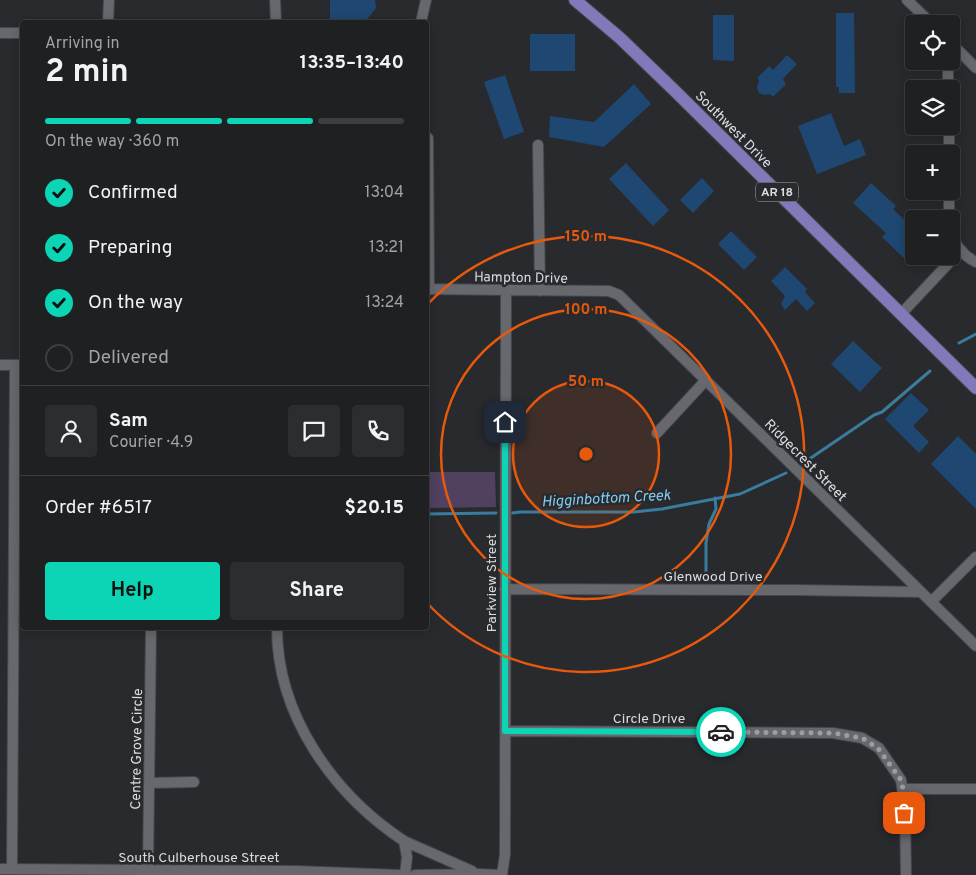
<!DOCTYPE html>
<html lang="en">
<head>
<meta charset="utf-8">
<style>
	body { margin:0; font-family:Overpass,sans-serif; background:#2c2d2f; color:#f1f3f6; height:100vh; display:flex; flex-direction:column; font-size:19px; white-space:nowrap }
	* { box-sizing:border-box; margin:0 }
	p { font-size:16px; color:#a1a3a5 }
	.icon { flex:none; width:28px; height:28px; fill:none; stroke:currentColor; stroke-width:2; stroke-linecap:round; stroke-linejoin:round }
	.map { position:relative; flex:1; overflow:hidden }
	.drawer { position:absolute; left:20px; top:20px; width:409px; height:610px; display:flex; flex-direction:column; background:#1f2022; border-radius:5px; box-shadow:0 2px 12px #0003,0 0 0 1px #3c3e40 }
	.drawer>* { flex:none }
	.controls { position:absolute; left:905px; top:15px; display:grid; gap:10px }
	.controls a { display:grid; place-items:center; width:55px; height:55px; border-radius:5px; background:#1f2022; box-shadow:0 2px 12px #0003,0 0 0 1px #3c3e40; font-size:25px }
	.pin { position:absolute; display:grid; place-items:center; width:42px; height:42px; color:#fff; margin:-21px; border-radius:10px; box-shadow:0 2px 8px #0006 }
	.courier { position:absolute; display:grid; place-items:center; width:50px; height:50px; margin:-25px; border:4px solid #0bd5b5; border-radius:50%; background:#fff; color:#222; box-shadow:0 1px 6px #0007 }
	.headline em { font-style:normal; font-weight:700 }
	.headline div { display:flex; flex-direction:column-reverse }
	.headline { display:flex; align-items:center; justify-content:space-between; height:85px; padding:0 25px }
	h1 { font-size:32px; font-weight:700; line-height:38px }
	.bar { display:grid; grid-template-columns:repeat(4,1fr); gap:8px 5px; align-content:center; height:60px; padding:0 25px }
	.bar i { height:6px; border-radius:4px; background:#3c3e40 }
	.bar .selected { background:#0bd5b5 }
	.bar p { grid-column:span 4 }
	.line { display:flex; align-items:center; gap:12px; padding:0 25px; border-top:1px solid #3c3e40 }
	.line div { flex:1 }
	.round { display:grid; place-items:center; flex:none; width:52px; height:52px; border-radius:5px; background:#2c2d2f }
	ol { padding:0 25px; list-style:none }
	li { display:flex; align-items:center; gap:15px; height:55px }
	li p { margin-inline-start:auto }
	li .icon { padding:5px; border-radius:50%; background:#0bd5b5; color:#111; stroke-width:4 }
	li:last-child { color:#a1a3a5 }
	li i { width:28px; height:28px; border:2px solid #3c3e40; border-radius:50% }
	.primary-button { display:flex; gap:10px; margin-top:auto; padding:10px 25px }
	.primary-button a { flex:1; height:58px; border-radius:5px; background:#0bd5b5; color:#111; font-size:20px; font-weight:700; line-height:58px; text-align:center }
	.primary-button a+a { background:#2c2d2f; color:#f1f3f6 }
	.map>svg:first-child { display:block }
</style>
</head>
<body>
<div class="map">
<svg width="976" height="875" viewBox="0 0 976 875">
	<rect width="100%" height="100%" fill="#292a2e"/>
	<path fill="#514160" d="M426,472H495L496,507L426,508Z"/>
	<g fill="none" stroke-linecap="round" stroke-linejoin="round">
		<path stroke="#3a7c9d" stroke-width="3" d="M959,343L976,334
			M802,464L874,415L882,412L930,371
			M512,513L520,512H634L662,509L740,494L786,473
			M426,514L496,513
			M706,580V543L709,524L716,509L715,498"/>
	</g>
	<path fill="#1e4771" d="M330,0H375L376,8L365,22H330Z
		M836,13H854L855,93H839V87H836Z
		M713,15H734V61L713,60Z
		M530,34H575V71H530Z
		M787,55L797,64L783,79L786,84L773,97L770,94L764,95L759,93L757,88L759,80L757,78L769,66L773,70Z
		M505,75L524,132L504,139L484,82Z
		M634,84L651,104L604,147L549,137L550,116L594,122Z
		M831,113L844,146L860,139L866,155L817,174L798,126Z
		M626,163L669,210L653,226L609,179Z
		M702,178L714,191L693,213L680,200Z
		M871,183L896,206L893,209L914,229V255L908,262L882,237L886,233L853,203Z
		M731,231L757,257L744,270L718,244Z
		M785,267L807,289L805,292L815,303L807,311L796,299L785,310L781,304L785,296L771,281Z
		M853,341L882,368L860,392L831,364Z
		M911,393L929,410L913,426L929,442L919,453L885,419Z
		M958,436L976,454V509L931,464Z"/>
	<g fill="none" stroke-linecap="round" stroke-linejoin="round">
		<defs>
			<path id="minor" d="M275,0L276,22
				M907,0L932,24
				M108,22L109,0
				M421,22L426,0
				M0,33H22
				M951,43L976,68
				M948,61V89
				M949,126V154
				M428,138L429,290
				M538,145L540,291
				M949,191V219
				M951,233C955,245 964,256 976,262
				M426,289L609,291L619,295L976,646
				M901,314L961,250
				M0,365H22
				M657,433L706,380
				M505,589L795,590L921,592
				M931,602L976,557
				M277,628C277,715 333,794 404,841L407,857L405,875
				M505,731L833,733L862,738L879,748L901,780L905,808L906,875
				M149,783L194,782
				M903,789H976
				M404,841L472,871
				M0,869L296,871L399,875
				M12,869L15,365
				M148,870L151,628
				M415,875L478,874L500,875
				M502,875L505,854L506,290"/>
			<path id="major" d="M575,0L620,38L675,91L976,388"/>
		</defs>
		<use href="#minor" stroke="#46474a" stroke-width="12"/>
		<use href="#major" stroke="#46474a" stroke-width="14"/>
		<use href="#minor" stroke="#67686d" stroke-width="10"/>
		<use href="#major" stroke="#8179b9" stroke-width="12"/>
	</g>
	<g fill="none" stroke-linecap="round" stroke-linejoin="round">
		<path stroke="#9d9ea1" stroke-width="5" stroke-dasharray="0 9" d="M721,732L833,733L862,738L878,748L901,780L903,789L904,813"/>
		<path stroke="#0bd5b5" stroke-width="6" d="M505,422V731L721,732"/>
	</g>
	<circle cx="586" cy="454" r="73" fill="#e8590c" fill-opacity=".12"/>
	<g fill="none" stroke="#e8590c" stroke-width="2.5">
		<circle cx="586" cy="454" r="73"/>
		<circle cx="586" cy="454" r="145"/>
		<path d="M427 305A218 218 0 1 1 427 603"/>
	</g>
	<g text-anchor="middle" stroke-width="5" stroke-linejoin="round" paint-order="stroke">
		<rect fill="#292a2e" stroke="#a6a7aa" stroke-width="1" x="756" y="182.5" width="42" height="19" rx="4"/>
		<g font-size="12" font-weight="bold" fill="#dbdcdf">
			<text x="777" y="196">AR 18</text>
		</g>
		<g font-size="14" fill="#dbdcdf" stroke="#292a2e">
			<text transform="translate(734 129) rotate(45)" y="5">Southwest Drive</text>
			<text transform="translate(521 277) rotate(1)" y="5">Hampton Drive</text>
			<text transform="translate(806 460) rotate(45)" y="5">Ridgecrest Street</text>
			<text x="713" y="581">Glenwood Drive</text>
			<text transform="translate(491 583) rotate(-90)" y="5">Parkview Street</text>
			<text x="649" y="723">Circle Drive</text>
			<text transform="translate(136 749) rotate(-89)" y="5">Centre Grove Circle</text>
			<text x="199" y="862">South Culberhouse Street</text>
		</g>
		<g font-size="15" font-style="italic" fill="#83cdf3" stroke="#292a2e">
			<text transform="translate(606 498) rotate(-3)" y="5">Higginbottom Creek</text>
		</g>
	</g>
	<circle cx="586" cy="454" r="8" fill="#e8590c" stroke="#292a2e" stroke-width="2.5"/>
	<g font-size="15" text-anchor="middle" font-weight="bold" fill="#e8590c" stroke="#292a2e" stroke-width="5" stroke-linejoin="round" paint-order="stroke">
		<text x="586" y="241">150 m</text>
		<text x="586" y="314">100 m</text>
		<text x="586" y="386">50 m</text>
	</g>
</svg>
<div class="controls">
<a><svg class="icon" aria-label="locate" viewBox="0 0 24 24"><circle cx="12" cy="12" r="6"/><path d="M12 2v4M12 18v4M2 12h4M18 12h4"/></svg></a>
<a><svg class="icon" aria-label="layers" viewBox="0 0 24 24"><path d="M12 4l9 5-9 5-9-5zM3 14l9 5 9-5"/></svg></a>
<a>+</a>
<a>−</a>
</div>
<div class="pin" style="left:904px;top:813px;background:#ea580c"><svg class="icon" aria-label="bag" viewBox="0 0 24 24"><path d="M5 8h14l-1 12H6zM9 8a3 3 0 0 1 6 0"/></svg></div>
<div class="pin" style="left:505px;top:422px;background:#1f2937"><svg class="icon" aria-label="home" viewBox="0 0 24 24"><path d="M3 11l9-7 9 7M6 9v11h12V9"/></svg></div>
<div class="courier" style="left:721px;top:732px"><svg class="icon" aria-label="car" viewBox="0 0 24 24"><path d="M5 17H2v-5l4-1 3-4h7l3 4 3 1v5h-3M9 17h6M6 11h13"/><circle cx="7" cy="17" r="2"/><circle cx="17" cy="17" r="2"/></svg></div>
<section class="drawer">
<div class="headline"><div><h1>2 min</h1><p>Arriving in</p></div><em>13:35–13:40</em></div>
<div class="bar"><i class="selected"></i><i class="selected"></i><i class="selected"></i><i></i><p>On the way · 360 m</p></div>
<ol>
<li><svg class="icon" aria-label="check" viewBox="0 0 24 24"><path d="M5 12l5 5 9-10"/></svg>Confirmed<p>13:04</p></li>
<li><svg class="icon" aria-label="check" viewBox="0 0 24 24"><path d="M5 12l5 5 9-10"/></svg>Preparing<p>13:21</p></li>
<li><svg class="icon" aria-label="check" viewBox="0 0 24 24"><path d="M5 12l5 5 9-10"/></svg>On the way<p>13:24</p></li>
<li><i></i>Delivered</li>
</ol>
<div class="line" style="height:90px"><a class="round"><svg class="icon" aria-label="person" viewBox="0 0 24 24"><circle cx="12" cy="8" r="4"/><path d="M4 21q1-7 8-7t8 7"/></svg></a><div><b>Sam</b><p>Courier · 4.9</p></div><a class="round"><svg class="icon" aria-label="chat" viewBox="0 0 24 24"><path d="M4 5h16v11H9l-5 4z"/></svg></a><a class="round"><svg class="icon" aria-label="phone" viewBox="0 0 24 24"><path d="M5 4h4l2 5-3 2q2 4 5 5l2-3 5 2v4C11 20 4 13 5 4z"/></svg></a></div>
<div class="line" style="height:65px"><div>Order #6517</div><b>$20.15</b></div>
<div class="primary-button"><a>Help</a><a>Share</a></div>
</section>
</div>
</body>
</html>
